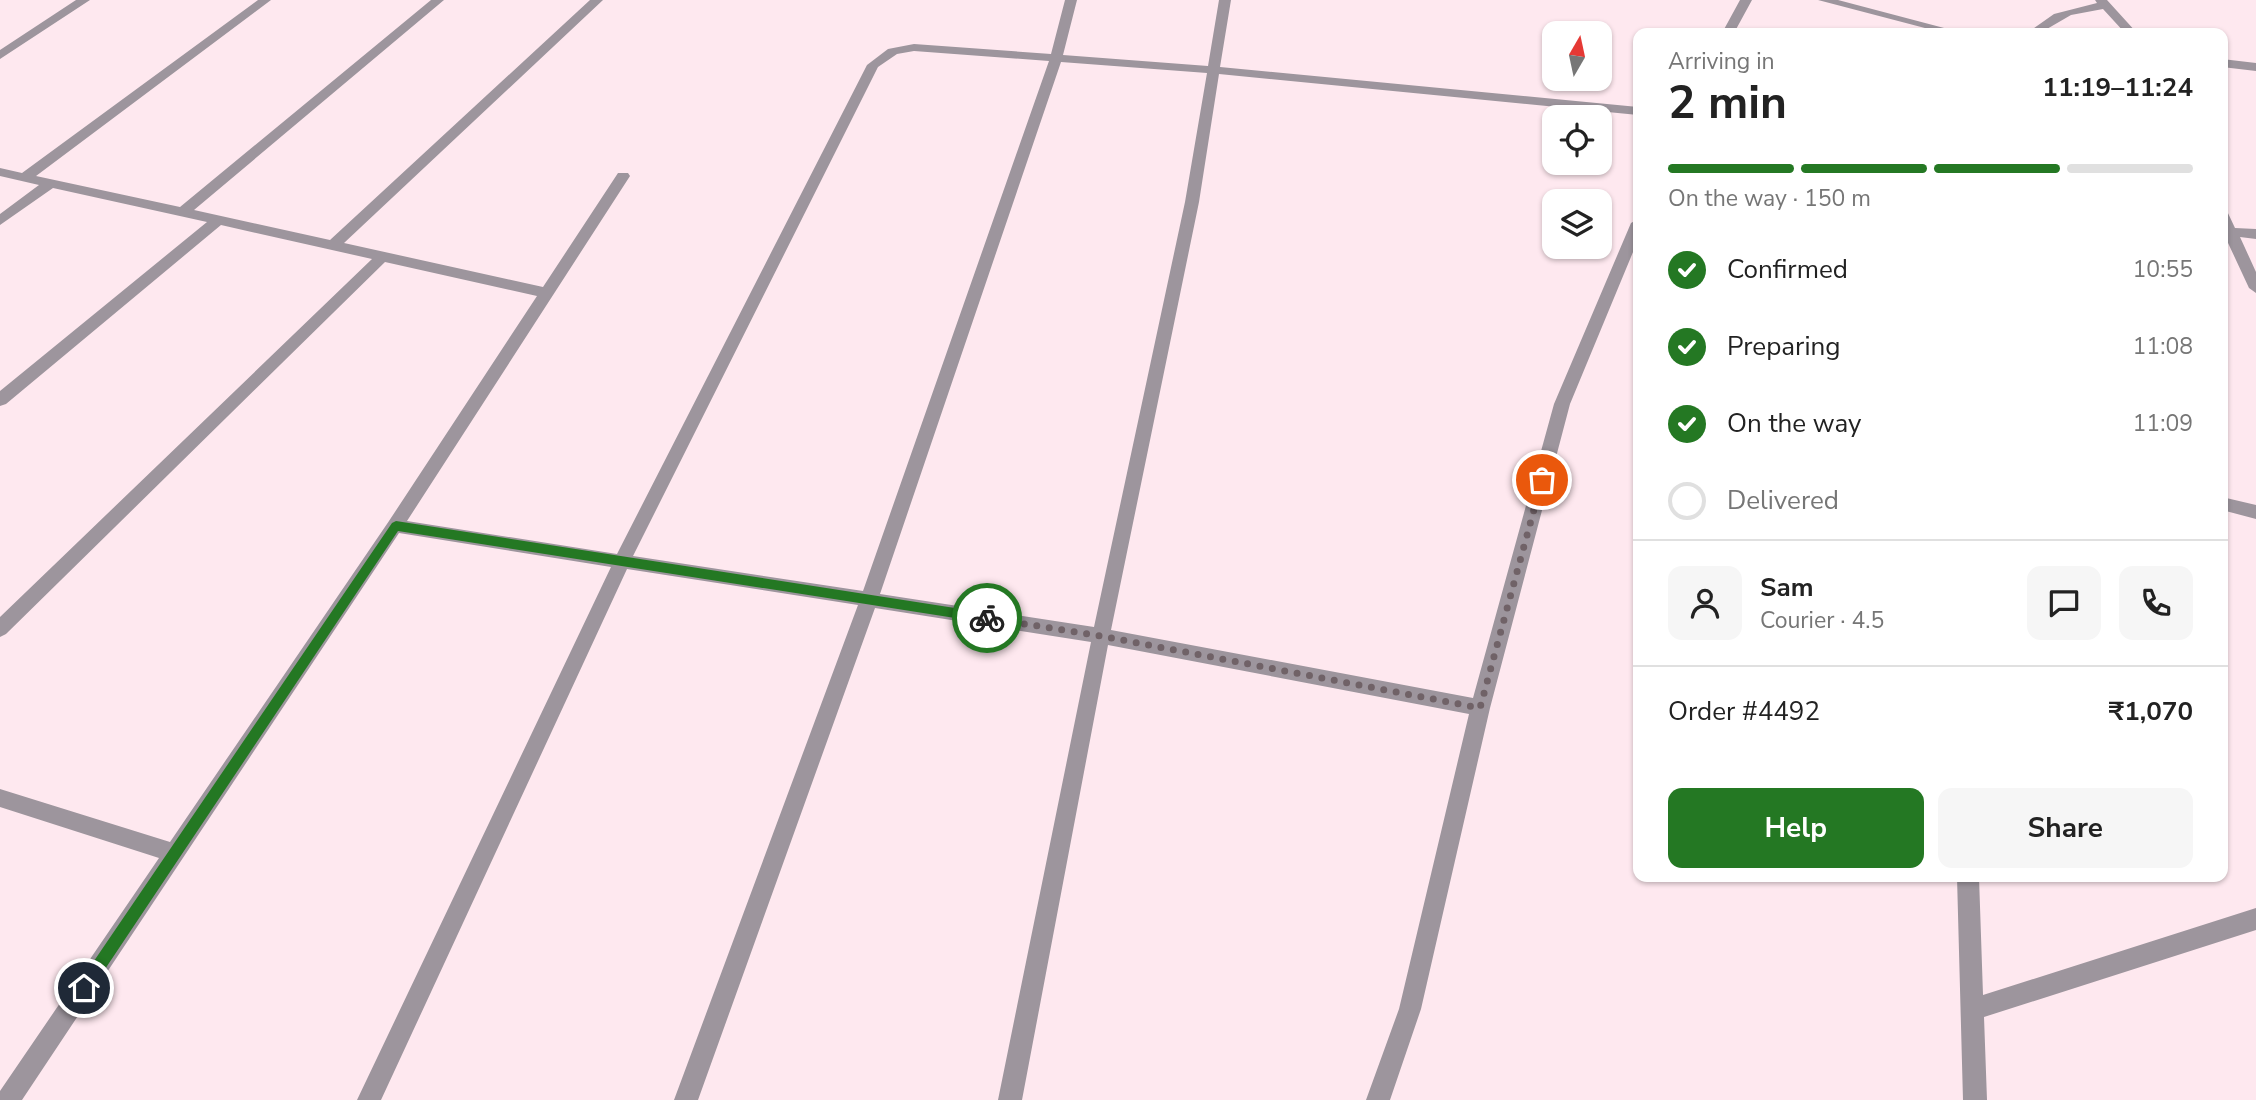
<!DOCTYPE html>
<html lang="en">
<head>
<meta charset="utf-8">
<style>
	body { margin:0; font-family:"Nunito Sans",sans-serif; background:#f6f6f6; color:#222; height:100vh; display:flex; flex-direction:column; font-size:26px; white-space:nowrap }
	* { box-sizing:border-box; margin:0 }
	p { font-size:23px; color:#767676 }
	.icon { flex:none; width:38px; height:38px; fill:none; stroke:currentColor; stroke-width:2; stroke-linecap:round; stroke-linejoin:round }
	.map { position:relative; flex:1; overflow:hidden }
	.drawer { position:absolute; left:1633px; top:28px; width:595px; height:854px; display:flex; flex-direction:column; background:#fff; border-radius:14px; box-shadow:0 2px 5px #0004 }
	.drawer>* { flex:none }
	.needle { width:46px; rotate:9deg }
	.tools { position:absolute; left:1542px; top:21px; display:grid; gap:14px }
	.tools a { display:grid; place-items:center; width:70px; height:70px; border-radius:14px; background:#fff; box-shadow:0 2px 5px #0004; font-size:35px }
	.pin { position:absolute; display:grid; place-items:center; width:60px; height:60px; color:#fff; margin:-30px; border:4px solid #fff; border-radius:50%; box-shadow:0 2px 7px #0007 }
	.courier { position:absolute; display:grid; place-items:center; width:70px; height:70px; margin:-35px; border:5px solid #247823; border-radius:50%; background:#fff; color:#222; box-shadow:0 2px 9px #0007 }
	.summary em { font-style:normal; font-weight:700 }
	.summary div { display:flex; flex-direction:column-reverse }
	.summary { display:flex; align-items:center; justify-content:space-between; height:119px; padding:0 35px }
	h1 { font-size:46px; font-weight:700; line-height:52px }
	.bar { display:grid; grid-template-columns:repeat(4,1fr); gap:10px 7px; align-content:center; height:84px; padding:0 35px }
	.bar i { height:9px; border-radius:5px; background:#e0e0e0 }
	.bar .selected { background:#247823 }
	.bar p { grid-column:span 4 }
	.line { display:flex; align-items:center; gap:18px; padding:0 35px; border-top:2px solid #e0e0e0 }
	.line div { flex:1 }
	.round { display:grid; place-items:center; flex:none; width:74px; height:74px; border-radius:14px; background:#f6f6f6 }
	ol { padding:0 35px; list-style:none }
	li { display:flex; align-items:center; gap:21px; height:77px }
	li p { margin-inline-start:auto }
	li .icon { padding:7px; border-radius:50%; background:#247823; color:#fff; stroke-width:4 }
	li:last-child { color:#767676 }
	li i { width:38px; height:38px; border:4px solid #e0e0e0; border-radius:50% }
	.cta { display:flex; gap:14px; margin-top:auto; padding:14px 35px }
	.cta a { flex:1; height:80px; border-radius:14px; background:#247823; color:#fff; font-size:28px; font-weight:700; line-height:80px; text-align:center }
	.cta a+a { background:#f6f6f6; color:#222 }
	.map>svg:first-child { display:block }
</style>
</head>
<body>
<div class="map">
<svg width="2256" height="1100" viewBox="0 0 2256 1100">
	<rect width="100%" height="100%" fill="#fee8ef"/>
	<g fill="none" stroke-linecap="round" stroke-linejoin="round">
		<path fill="#9d959d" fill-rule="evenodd" d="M76,0H90L0,59V50Z
			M258,0H271L36,176L180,207L431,0H444L194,210L330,240L590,0H603L344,243L543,287L618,173H628L630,176L407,521L617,554L867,65L888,49L914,44L1051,54L1065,0H1077L1063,55L1208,66L1219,0H1231L1220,67L1638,107V115L1219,74L1199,202L1111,630L1473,698L1554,404L1631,223L1638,219V240L1570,404L1490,708L1421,1009L1390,1100H1366L1399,1009L1469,714L1108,645L1022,1100H998L1091,642L875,608L698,1100H674L858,605L627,569L381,1100H357L611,567L399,533L22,1100H0V1091L159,858L0,807V789L170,842L389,521L537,296L385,262L6,634L0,637V617L372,259L221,225L6,404L0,406V391L207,222L53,188L0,225V214L39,185L0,176V168L22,173ZM914,51L1049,61L863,591L633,556L878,67L897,54ZM1061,62L1207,73L1185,202L1094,627L880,594Z
			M1740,0H1752L1734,33H1722Z
			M1818,0H1838L1963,33H1944Z
			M2095,0H2107L2137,33H2125L2103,9L2071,15L2040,33H2027L2054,14L2097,3Z
			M2222,59L2256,63V71L2222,67Z
			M2222,210L2227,211L2235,228L2256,229V239L2240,237L2256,272V293L2249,288L2222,230Z
			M2222,497L2256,505V519L2222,510Z
			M1957,877H1979L1983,995L2256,908V930L1984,1017L1987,1100H1963Z"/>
	</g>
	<path fill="#247823" d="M396,521L987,613L993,618L987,623L398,531L89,993L84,995L79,993L77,988L79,983L392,523Z"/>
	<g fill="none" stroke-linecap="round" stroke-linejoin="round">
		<path stroke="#706267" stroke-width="7" stroke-dasharray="0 12.6" d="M987,618L1101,636L1480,708L1542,480"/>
	</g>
</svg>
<div class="tools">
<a><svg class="needle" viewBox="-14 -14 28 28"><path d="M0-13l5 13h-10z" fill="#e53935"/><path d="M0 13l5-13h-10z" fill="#767676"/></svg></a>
<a><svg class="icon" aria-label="locate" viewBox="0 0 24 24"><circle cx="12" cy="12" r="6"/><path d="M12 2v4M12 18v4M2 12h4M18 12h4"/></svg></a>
<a><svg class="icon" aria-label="layers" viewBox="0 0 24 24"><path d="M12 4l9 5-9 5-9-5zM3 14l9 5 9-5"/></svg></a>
</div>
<div class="pin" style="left:1542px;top:480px;background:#ea580c"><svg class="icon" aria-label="bag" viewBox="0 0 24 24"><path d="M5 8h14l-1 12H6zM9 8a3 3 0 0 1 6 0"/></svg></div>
<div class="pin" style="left:84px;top:988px;background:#1f2937"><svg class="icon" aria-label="home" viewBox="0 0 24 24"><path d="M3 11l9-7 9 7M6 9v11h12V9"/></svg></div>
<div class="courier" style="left:987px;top:618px"><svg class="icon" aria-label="bike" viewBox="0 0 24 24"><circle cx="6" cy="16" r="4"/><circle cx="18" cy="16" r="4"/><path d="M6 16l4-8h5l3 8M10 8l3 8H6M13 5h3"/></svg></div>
<section class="drawer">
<div class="summary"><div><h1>2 min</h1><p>Arriving in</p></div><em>11:19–11:24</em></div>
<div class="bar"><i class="selected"></i><i class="selected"></i><i class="selected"></i><i></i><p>On the way · 150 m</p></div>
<ol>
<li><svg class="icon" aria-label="check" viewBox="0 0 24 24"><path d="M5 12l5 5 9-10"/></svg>Confirmed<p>10:55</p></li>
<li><svg class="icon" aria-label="check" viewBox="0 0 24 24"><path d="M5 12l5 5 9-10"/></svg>Preparing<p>11:08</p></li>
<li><svg class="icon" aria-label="check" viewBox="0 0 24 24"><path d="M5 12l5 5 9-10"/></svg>On the way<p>11:09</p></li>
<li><i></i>Delivered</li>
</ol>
<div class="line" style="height:126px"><a class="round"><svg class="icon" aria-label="person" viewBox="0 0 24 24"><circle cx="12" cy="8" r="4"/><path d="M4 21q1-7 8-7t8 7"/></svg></a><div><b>Sam</b><p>Courier · 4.5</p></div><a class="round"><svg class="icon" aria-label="chat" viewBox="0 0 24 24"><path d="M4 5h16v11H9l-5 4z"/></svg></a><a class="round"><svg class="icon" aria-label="phone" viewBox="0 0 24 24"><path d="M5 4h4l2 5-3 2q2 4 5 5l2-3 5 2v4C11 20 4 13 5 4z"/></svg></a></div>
<div class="line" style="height:91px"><div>Order #4492</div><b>₹1,070</b></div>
<div class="cta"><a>Help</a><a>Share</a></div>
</section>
</div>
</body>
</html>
